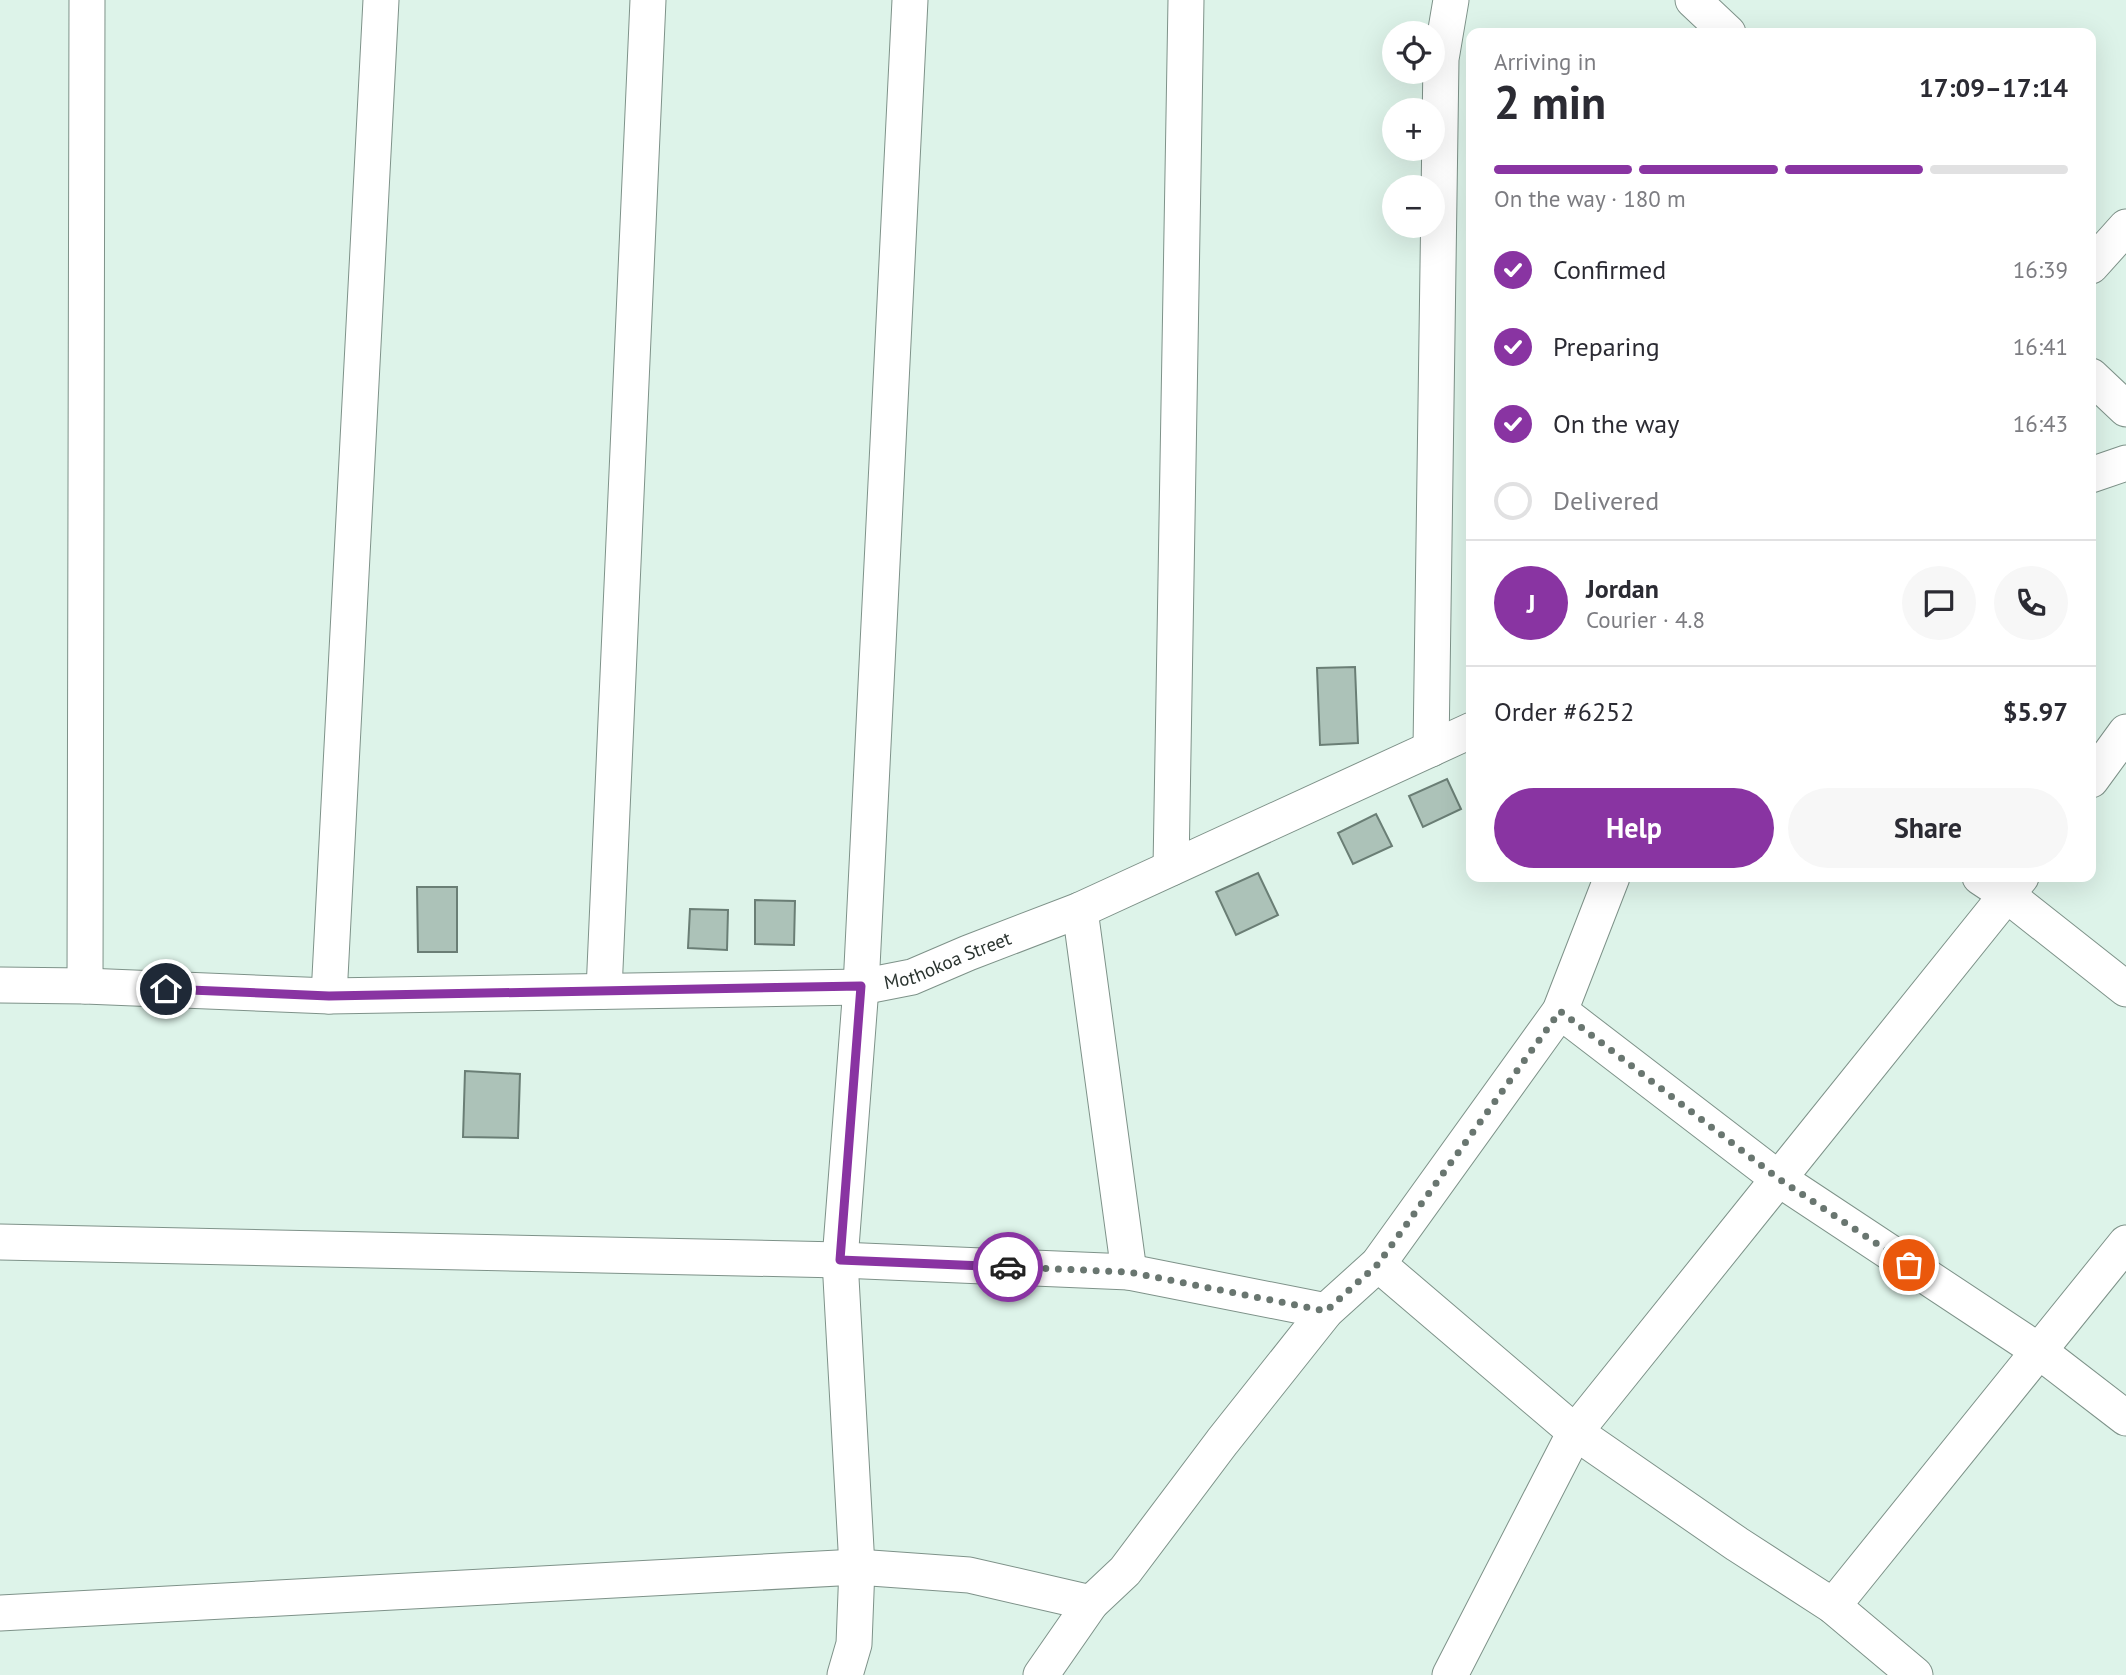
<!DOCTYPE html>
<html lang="en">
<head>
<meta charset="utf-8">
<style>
	body { margin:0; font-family:"PT Sans",sans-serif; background:#f7f7f7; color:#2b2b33; height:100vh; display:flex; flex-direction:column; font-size:26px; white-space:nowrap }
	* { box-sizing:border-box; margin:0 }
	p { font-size:23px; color:#7c7c81 }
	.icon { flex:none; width:38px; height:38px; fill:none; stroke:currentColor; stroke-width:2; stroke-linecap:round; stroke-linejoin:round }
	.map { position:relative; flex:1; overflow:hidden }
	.drawer { position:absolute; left:1466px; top:28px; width:630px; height:854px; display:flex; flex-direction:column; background:#fff; border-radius:14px; box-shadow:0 7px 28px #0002 }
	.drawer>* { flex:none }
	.tools { position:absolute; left:1382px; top:21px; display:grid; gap:14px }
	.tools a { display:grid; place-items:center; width:63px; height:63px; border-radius:50%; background:#fff; box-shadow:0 7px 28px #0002; font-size:35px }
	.pin { position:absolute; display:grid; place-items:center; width:60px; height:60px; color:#fff; margin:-30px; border:4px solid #fff; border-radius:50%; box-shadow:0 2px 7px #0007 }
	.courier { position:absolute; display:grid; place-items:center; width:70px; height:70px; margin:-35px; border:5px solid #8934a2; border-radius:50%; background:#fff; color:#222; box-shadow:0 2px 9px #0007 }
	.summary em { font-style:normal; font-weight:600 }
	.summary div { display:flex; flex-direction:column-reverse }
	.summary { display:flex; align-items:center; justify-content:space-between; height:119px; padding:0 28px }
	h1 { font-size:46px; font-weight:600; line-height:52px }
	.bar { display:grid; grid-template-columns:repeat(4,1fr); gap:10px 7px; align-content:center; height:84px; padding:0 28px }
	.bar i { height:9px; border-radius:5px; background:#e1e1e2 }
	.bar .selected { background:#8934a2 }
	.bar p { grid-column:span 4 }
	.line { display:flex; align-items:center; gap:18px; padding:0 28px; border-top:2px solid #e1e1e2 }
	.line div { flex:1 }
	.round { display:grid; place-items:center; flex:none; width:74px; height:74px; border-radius:37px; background:#f7f7f7 }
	ol { padding:0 28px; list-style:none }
	li { display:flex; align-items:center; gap:21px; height:77px }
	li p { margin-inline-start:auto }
	li .icon { padding:7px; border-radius:50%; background:#8934a2; color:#fff; stroke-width:4 }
	li:last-child { color:#7c7c81 }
	li i { width:38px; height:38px; border:4px solid #e1e1e2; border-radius:50% }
	.action { display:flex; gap:14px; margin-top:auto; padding:14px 28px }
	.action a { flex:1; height:80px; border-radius:42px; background:#8934a2; color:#fff; font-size:28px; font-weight:600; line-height:80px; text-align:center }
	.action a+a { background:#f7f7f7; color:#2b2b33 }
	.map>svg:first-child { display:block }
</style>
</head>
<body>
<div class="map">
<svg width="2126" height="1675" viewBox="0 0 2126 1675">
	<rect width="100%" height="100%" fill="#ddf3e9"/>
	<path fill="#acc2b8" stroke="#6a7e75" stroke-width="2" d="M1355,667L1358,743L1320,745L1317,668Z
		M1447,779L1461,809L1423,827L1409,796Z
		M1376,814L1392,846L1353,864L1338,833Z
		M1258,873L1278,915L1236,935L1216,892Z
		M417,887H457V952H418Z
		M755,900L795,901L794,945L755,944Z
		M690,909L728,910L727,950L688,948Z
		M465,1071L520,1074L518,1138L463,1137Z"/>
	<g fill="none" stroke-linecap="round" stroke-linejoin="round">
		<defs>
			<g id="street">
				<path d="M1693,0L1728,33"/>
				<path d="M2091,266L2126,227"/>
				<path d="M2091,376L2126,409"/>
				<path d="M2091,475L2126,463"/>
				<path d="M1431,749L1441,59L1451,0"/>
				<path d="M2091,780L2126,732"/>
				<path d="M1171,868L1186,0"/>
				<path d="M1980,877L2007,895L2126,989"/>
				<path d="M1080,910L1129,1272"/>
				<path id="s1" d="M0,985L85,986L329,996L861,987L912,977L968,953L1080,910L1472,730"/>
				<path d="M85,986L87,0"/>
				<path d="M604,991L648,0"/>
				<path d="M329,996L381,0"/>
				<path d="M1560,1011L1779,1179L2039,1351L2126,1418"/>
				<path d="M0,1242L840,1260L1129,1272L1326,1311"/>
				<path d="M1378,1264L1575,1432L1737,1544L1833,1606L1915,1675"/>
				<path d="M1833,1606L2126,1243"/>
				<path d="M0,1613L857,1567L969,1575L1091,1603L1125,1571L1222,1442L1326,1311L1378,1264L1560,1011L1612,877"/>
				<path d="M845,1675L854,1644L857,1567L840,1260L861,987L910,0"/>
				<path d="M1041,1675L1091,1603"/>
				<path d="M1450,1675L1575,1432L2021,877"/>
			</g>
		</defs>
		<use href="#street" stroke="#7e9289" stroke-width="37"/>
		<use href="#street" stroke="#fff" stroke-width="35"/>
	</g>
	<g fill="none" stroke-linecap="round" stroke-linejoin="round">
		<path stroke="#697670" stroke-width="7" stroke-dasharray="0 12.6" d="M1008,1267L1129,1272L1326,1311L1378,1264L1560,1011L1779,1179L1909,1265"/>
		<path stroke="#8934a2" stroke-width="9" d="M166,989L329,996L861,986L840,1260L1008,1267"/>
	</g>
	<g text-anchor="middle" stroke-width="5" stroke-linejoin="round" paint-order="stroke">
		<g font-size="19" fill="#2a332f" stroke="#f1fef8">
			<text dy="7" stroke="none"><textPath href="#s1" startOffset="952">Mothokoa Street</textPath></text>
		</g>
	</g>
</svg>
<div class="tools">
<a><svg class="icon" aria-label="locate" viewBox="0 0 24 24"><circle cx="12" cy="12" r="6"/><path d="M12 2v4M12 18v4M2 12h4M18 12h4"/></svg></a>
<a>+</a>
<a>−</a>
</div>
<div class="pin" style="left:1909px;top:1265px;background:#ea580c"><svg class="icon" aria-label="bag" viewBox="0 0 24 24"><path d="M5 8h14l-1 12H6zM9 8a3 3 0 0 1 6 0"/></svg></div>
<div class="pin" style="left:166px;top:989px;background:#1f2937"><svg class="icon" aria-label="home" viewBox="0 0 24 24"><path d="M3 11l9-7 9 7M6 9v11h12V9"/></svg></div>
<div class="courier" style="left:1008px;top:1267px"><svg class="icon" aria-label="car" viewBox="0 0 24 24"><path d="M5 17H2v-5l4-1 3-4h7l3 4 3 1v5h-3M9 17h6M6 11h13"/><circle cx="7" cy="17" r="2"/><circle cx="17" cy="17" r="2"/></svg></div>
<section class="drawer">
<div class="summary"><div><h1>2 min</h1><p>Arriving in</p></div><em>17:09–17:14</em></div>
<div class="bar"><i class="selected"></i><i class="selected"></i><i class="selected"></i><i></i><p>On the way · 180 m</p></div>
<ol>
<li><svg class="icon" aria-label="check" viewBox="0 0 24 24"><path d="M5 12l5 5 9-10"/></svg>Confirmed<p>16:39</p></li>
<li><svg class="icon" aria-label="check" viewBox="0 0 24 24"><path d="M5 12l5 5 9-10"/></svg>Preparing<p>16:41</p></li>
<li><svg class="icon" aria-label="check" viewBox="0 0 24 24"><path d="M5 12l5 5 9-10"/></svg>On the way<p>16:43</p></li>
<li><i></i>Delivered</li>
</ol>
<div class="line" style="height:126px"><b class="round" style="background:#8934a2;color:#fff">J</b><div><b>Jordan</b><p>Courier · 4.8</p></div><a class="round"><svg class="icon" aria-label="chat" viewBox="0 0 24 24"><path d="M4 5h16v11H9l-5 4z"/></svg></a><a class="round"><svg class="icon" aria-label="phone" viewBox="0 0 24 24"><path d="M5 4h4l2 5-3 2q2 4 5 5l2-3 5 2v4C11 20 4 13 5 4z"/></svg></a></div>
<div class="line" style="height:91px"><div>Order #6252</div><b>$5.97</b></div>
<div class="action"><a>Help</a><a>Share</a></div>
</section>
</div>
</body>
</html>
